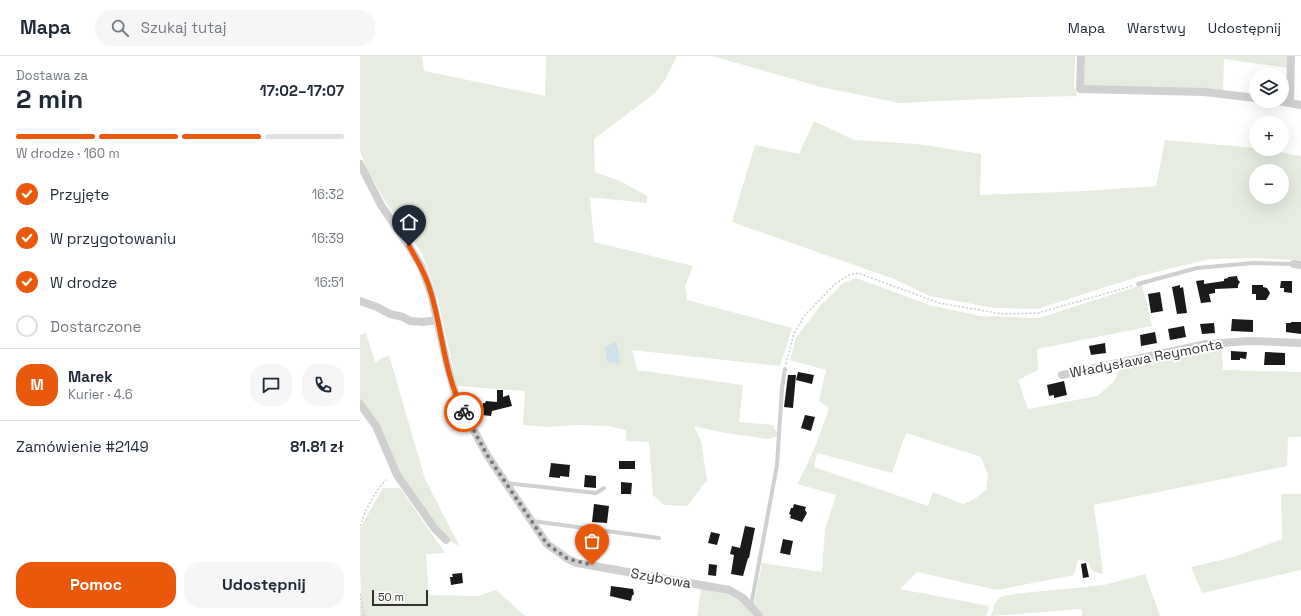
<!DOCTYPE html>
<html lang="pl">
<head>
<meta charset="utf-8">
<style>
	body { margin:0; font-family:"Space Grotesk",sans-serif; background:#f6f6f7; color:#1f2937; height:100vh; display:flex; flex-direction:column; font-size:15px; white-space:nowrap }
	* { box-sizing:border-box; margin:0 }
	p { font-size:13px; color:#747a83 }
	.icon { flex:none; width:22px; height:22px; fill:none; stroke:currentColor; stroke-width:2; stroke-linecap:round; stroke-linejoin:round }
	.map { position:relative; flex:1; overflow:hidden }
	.drawer { display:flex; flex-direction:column; background:#fff; width:360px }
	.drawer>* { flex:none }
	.fabs { position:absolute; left:889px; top:12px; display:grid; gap:8px }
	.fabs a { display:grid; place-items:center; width:40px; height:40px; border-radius:50%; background:#fff; box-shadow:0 4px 16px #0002; font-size:20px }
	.scale { position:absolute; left:12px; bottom:10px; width:56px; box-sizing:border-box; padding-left:4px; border:2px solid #333; border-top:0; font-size:11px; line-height:14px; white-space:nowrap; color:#333; -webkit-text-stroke:3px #fff; paint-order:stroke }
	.pin { position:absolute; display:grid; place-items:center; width:34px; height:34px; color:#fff; margin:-41px -17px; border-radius:50% 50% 50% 0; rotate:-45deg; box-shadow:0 0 4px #0007 }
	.pin .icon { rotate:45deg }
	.courier { position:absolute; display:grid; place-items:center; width:40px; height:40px; margin:-20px; border:3px solid #ea580c; border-radius:50%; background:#fff; color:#222; box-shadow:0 1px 5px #0007 }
	.headline em { font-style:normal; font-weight:800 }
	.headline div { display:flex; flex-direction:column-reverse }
	.headline { display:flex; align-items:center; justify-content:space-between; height:68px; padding:0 16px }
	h1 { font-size:26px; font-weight:800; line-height:30px }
	.bar { display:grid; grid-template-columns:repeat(4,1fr); gap:6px 4px; align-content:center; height:48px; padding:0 16px }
	.bar i { height:5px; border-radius:3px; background:#e0e1e3 }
	.bar .current { background:#ea580c }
	.bar p { grid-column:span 4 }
	.line { display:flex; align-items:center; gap:10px; padding:0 16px; border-top:1px solid #e0e1e3 }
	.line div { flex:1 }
	.round { display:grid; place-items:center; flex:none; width:42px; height:42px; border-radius:16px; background:#f6f6f7 }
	ol { padding:0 16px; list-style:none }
	li { display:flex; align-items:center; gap:12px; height:44px }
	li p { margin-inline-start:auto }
	li .icon { padding:4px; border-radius:50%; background:#ea580c; color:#fff; stroke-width:4 }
	li:last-child { color:#747a83 }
	li i { width:22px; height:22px; border:2px solid #e0e1e3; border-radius:50% }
	.action { display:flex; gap:8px; margin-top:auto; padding:8px 16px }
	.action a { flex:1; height:46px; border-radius:16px; background:#ea580c; color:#fff; font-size:16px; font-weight:800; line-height:46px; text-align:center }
	.action a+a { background:#f6f6f7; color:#1f2937 }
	header { display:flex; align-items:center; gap:24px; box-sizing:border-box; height:56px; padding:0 20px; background:#fff; border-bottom:1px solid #e0e1e3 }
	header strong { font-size:19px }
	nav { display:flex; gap:22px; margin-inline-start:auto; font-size:14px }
	.search { width:280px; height:36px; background:#f6f6f7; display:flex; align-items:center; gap:10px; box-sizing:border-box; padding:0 14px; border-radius:16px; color:#747a83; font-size:15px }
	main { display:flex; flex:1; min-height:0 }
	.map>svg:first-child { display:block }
</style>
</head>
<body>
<header>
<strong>Mapa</strong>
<div class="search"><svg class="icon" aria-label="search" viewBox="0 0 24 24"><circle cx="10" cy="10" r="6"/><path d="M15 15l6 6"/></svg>Szukaj tutaj</div>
<nav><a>Mapa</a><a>Warstwy</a><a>Udostępnij</a></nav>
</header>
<main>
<section class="drawer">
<div class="headline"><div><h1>2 min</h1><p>Dostawa za</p></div><em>17:02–17:07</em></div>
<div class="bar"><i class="current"></i><i class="current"></i><i class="current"></i><i></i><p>W drodze · 160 m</p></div>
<ol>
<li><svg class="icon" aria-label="check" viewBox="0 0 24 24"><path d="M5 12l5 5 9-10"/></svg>Przyjęte<p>16:32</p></li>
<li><svg class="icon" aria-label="check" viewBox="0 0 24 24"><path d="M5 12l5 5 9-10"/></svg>W przygotowaniu<p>16:39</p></li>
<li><svg class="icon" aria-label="check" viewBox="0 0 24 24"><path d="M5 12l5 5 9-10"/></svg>W drodze<p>16:51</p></li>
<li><i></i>Dostarczone</li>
</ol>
<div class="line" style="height:72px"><b class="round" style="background:#ea580c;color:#fff">M</b><div><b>Marek</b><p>Kurier · 4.6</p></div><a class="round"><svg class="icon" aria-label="chat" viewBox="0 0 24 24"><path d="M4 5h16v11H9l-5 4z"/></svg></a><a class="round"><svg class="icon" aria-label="phone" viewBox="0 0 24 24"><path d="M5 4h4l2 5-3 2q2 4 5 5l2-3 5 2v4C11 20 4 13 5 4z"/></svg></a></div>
<div class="line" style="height:52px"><div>Zamówienie #2149</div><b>81.81 zł</b></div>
<div class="action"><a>Pomoc</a><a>Udostępnij</a></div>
</section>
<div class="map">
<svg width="941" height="560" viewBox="0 0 941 560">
	<rect width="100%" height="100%" fill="#fff"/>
	<path fill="#e6ecdf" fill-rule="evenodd" d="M0,0H62L64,15L185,40L186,0H317L305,24L295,37L234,83L235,116L260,125L287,140V147L230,141L234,186L333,210L325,231L327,244L432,272L420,310L272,294L277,314L383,329L379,366L413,369L419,380L407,383L360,376L334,370L341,385L347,424L327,450L304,449L293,439L289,386L266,385V374L249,370L217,369L187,371L163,369L165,335L97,330L78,244L62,197L30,153L9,117L0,96Z
		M352,0H715L714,30L717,40L671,41L539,47L461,31Z
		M725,0H927V12L864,3L863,34L724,30Z
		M454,65L494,84L557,88L621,98L620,139L725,135L796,130L805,84L896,92L941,100V204L895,202L850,203L780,220L677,253L634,252L570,240L534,223L372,166L395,89L439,98ZM896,115H922V141H896Z
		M496,222L569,249L620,260L679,262L782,229L792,270L677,293L678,314L658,324L668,353L737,340L754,326L760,311L862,293L863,314L941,316V381H928L927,410L734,449L743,518L732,515L727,505L718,504L714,519L637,534L557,516L540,533L629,550L626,560H404L394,549L402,507L462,516L465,473L476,439L438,428L457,386L469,352L459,345L466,314L430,304L436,282L461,249L482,228ZM546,377L621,401L628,419L626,434L613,444L603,448L573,436L568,450L454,411L457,397L532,417Z
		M6,277L15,306L29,299L65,423L100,491L84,481L42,423L11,357L0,344V279Z
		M23,432H40L85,497L66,498L69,539L118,540L136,534L165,560H0C0,547 2,531 0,519V472Z
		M921,438H941V514L842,537L831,511L874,501L922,483Z
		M785,518L800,560H722V553L631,560L635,548L640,541L654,538L744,529Z
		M341,532L366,538L382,546L393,560H337Z"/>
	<path fill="#cfe2ee" d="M256,286L258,293L260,308L247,306L245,291Z"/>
	<path fill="#1a1a1a" d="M877,220L878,224L880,226L878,229V232L855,233V237L849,238L851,246L841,247L836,225L844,224V228L864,225V223L868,222V221Z
		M921,225H932V237L924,236V232H920Z
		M820,229V232L823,231L827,257L817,258L812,231Z
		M892,229H903V231L907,232L910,237L908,241L906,244H896V238H892Z
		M800,236L803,255L791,257L788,238Z
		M872,263L893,264V276L871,275Z
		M931,266H941V278L926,276V267H931Z
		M854,267L855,277L842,278L840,268Z
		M824,270L826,281L810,284L808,273Z
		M795,276L797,287L781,290L780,279Z
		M745,287L746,297L731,299L729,290Z
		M871,295L887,296L886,303L880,302V304H871Z
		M905,296L925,297V309H904Z
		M438,316L454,319L452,328L436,324Z
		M428,319H436L433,352L424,351Z
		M704,325L707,339L694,342V339L689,340L687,329Z
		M137,334H143V341L149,339L152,350L132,355L131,360L122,359L123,347H125L126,345L137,346Z
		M445,359L455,361L451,375L441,372Z
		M259,405H275V413H259Z
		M191,407L210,409L209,421L200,420V422L189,421Z
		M225,419L236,420V432L224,431Z
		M261,426L272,427L271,438H261Z
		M234,448L249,450L247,467L232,466Z
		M434,448L446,451L445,454L447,457L442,466L430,462L431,459L429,458L431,452H433Z
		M385,470L395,472L389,502H388L383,520L371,518L374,499L370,498L372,490L380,492Z
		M351,476L360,478L357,489L348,487Z
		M423,483L433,485L430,499L420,497Z
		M726,507L729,521L723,522L721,508Z
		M349,508L357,509L356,520L348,519Z
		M102,517L103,527L91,529L90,521H93L92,518Z
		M251,530L273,533L274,538L272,540L271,545L250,540Z"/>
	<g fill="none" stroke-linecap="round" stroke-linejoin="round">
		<path stroke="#cdcdcd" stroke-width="1.5" stroke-dasharray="2 2" stroke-linecap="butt" d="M426,308L434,277L445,259L476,227L489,219L498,217L579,247L643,258L678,257L772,230
			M0,470C5,454 15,435 27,423
			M0,538L4,560"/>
		<path stroke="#d0d0d0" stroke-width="4" d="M778,228L837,212L893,207L934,208
			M146,427L236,437L244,432
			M172,465L299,482
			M391,550L417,409L422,332L425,313"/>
		<path stroke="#d0d0d0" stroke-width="8" d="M721,0L720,33L844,36L896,42
			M918,45L941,49
			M930,47L931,0
			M0,108L21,149L49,190L61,210L71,237L86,304L96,341L127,399L187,488L208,503L217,507L369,534L383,542L399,560
			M934,208L941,209
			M0,245L17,251L30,258L43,261L50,265L63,266L77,264
			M702,319L846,288L890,285L941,287
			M0,348L16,370L37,419L75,473L86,484"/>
	</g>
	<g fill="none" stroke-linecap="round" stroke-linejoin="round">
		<path stroke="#7a7a7a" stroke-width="4" stroke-dasharray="0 7.2" d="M104,356L127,399L187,488L208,503L232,509"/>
		<path stroke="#ea580c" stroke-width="5" d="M49,190C58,205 67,221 71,237C83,277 84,319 104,356"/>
	</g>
	<g text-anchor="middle" stroke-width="4" stroke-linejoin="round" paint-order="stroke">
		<g font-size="14" fill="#333" stroke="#fff">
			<text transform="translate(786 302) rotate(-11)" y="5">Władysława Reymonta</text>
			<text transform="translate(301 522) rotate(10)" y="5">Szybowa</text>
		</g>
	</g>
</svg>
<div class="fabs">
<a><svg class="icon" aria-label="layers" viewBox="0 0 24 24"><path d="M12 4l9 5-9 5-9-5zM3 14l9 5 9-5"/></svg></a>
<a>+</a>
<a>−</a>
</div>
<div class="scale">50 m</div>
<div class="pin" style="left:232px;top:509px;background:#ea580c"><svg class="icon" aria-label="bag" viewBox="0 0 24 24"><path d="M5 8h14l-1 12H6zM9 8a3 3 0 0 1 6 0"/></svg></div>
<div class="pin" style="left:49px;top:190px;background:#1f2937"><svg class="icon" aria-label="home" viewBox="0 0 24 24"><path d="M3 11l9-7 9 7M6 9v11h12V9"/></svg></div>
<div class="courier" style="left:104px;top:356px"><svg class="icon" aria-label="bike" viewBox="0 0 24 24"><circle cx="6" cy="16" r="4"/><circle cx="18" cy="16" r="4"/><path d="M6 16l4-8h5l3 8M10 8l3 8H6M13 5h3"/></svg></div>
</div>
</main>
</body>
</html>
